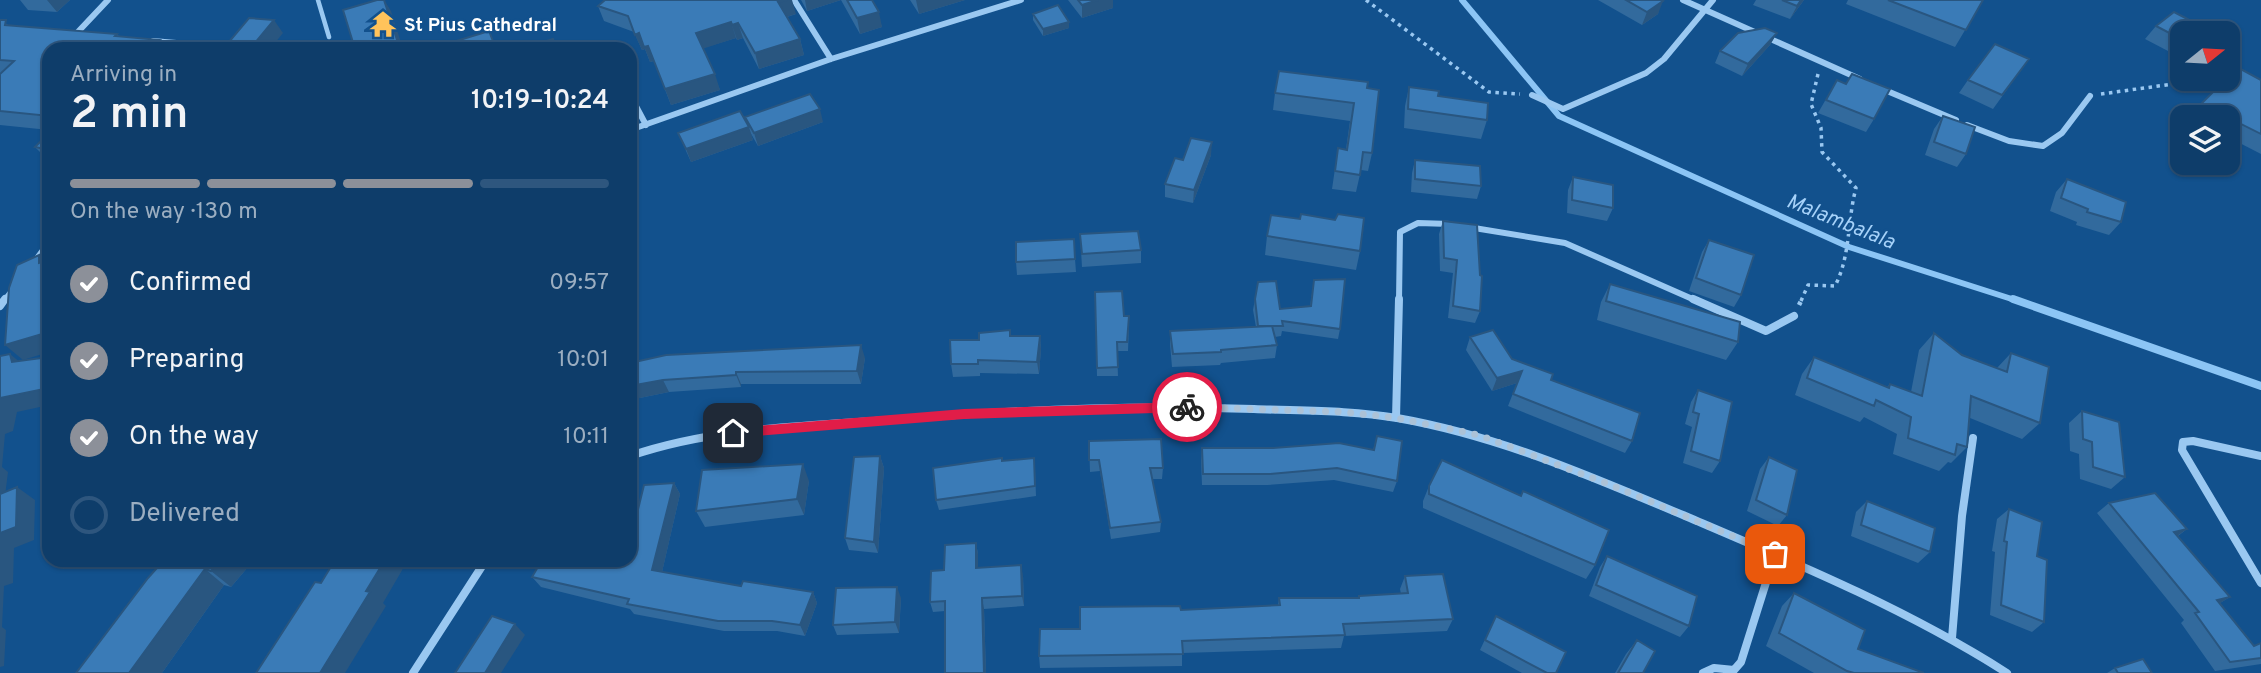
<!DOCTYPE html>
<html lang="en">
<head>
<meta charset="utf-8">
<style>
	body { margin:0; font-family:Overpass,sans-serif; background:#174470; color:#f1f3f6; height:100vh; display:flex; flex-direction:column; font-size:26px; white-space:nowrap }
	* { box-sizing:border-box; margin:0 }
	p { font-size:23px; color:#9baec1 }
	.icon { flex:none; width:38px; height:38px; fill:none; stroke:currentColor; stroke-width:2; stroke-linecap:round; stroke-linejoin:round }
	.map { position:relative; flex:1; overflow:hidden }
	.drawer { position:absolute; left:42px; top:42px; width:595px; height:525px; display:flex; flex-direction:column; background:#0e3d6a; border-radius:21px; box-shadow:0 2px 5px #0004,0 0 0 2px #2e567e }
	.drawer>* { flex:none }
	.needle { width:46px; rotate:72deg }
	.controls { position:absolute; left:2170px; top:21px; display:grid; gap:14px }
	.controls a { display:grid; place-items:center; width:70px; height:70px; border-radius:14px; background:#0e3d6a; box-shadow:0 2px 5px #0004,0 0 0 2px #2e567e; font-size:35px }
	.pin { position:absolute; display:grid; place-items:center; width:60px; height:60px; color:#fff; margin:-30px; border-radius:14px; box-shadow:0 4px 10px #0006 }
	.courier { position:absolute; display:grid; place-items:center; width:70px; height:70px; margin:-35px; border:5px solid #e11d48; border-radius:50%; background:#fff; color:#222; box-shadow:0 2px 9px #0007 }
	.head em { font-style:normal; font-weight:600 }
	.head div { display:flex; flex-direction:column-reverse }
	.head { display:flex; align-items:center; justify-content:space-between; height:119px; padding:0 28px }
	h1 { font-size:46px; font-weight:600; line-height:52px }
	.bar { display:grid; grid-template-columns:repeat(4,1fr); gap:10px 7px; align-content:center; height:84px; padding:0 28px }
	.bar i { height:9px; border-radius:5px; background:#2e567e }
	.bar .active { background:#8c9099 }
	.bar p { grid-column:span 4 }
	ol { padding:0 28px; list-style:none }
	li { display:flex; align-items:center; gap:21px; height:77px }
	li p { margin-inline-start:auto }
	li .icon { padding:7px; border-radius:50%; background:#8c9099; color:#fff; stroke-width:4 }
	li:last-child { color:#9baec1 }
	li i { width:38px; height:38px; border:4px solid #2e567e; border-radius:50% }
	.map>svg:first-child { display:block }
</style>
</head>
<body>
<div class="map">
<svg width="2261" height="673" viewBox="0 0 2261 673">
	<rect width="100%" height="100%" fill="#12518d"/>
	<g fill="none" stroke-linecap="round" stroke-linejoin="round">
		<path stroke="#8cc5f5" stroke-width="6" d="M1462,0L1559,116L1849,247L2018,301"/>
		<path stroke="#8cc5f5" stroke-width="8" d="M2013,299L2261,386"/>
		<path stroke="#9ac8f1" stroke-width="3.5" stroke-dasharray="3.5 4.5" stroke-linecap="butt" d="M1366,0L1489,92L1520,94
			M2101,94L2209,79
			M1801,301L1808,285L1835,286C1851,255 1847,221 1856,188L1822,152L1821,128L1811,104L1818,74"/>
		<path stroke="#9ac8f1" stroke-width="4.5" stroke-dasharray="3.5 6" stroke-linecap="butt" d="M1799,305L1802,299"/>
		<path stroke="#9ac8f1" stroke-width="4.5" d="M318,0L329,37"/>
		<path stroke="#9ac8f1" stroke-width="6" d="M794,0L831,59
			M1683,0L1860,79
			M75,35L108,0
			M153,41L188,44L196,49
			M1880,88L1956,120
			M630,95L646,125
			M1532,95L1563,109L1646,73L1664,59L1713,0
			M1967,125L2009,141L2043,146L2062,133L2090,96
			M630,130L831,59L1021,0
			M1468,227L1565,243L1697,301
			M35,261L49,242
			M4,301L15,287
			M1399,301L1400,232L1418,223L1450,224"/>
		<path stroke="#9ac8f1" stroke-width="8" d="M1693,299L1766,331L1794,316
			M0,306L5,299
			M1396,418L1399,299
			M630,456C720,425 821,426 915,418C1028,409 1141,405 1254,409C1302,411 1350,410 1397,418C1500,436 1595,478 1690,518C1798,564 1908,610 2007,673
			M2261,456L2193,441L2183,442L2182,450L2261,583
			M1952,638L1962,516L1973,438
			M413,673L486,560
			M1703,673L1714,668L1734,670L1741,662L1775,554"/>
	</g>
	<path fill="#326a9d" d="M20,0H70L57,12L28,10Z
		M801,0H872L882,27L860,34L841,0L807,11Z
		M910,0H965L919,14Z
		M1068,0H1113V8L1082,18Z
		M1598,0H1661L1658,14L1642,25Z
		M1756,0H1804L1790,19L1753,5Z
		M1848,0H1983L1955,47L1846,4Z
		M598,6L796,14L787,17L800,39L804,55L759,69L743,38L737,40L736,38L703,48L720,90L671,105L654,61L650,62L645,49L642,50L634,32L604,21Z
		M2174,12L2182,40L2168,51L2145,39L2156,26Z
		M1033,14L1069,22V28L1043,36L1033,20Z
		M0,20L10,26L117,34L120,37L160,40L167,49H49V130L0,125Z
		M1777,33L1770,45L1742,76L1715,63L1720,51Z
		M2029,59L1993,109L1959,93L1968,80Z
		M1837,80L1874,119L1866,132L1818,113Z
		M2261,80V154L2228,137V117H2189L2201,104Z
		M1409,87L1438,96L1487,120L1481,139L1404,128L1405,106Z
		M1367,88L1372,153L1368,171L1361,170L1356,192L1332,189L1338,148L1346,149L1350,121L1273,110L1275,93Z
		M1943,116L1966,154L1957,167L1925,155L1934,129Z
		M745,117L823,122L758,146L750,132L753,140L691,162L678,133L748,126Z
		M49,133V161L35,147Z
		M1211,155L1193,203L1165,197V184L1183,160Z
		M1415,160L1481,186L1477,199L1411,192L1412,173Z
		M1573,177L1613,208L1607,221L1567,213L1568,190Z
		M2067,179L2121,222L2109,235L2076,225L2077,222L2050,211L2056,192Z
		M1300,219L1335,220L1360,251L1356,270L1265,255L1267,236Z
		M1443,221L1480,275V311L1475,323L1448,318L1453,273L1440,271L1439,234Z
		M1080,234L1141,250V263L1082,267Z
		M1709,240L1741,295L1734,307L1689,291L1702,252Z
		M1075,259L1076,272L1017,275L1016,262Z
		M1314,280L1340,329L1338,339L1282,331L1281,336L1275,337L1277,345L1275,358L1221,363L1220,365L1172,367L1170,344V331L1256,327L1253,310L1255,299L1280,309L1310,306Z
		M1610,284L1738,342L1726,360L1597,320L1601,302Z
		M1095,292L1124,316L1129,325L1128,351H1117L1118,376H1097Z
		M1934,333L1962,355L1997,368L2011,353L2040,423L2022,439L1970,418L1967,447L1951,463L1948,462L1939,471L1893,454L1897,434L1864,417L1860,422L1795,395L1802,374L1814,357L1887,387L1890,384L1911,392L1919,350Z
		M1011,336H1040L1041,349L1039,374L980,373V376L953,377L951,364L979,340Z
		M1470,337L1512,359L1632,441L1625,453L1508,406L1517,383L1492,391L1466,350Z
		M865,358L861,384H741V387L669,392L630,400V363Z
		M1698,390L1720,461L1712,473L1683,463L1692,427L1685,424L1691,402Z
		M2082,411L2125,477L2111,489L2080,479L2079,454L2070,451L2069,423Z
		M1377,436L1397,481L1393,492L1334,480L1267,485H1202L1201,460L1202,448L1373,450Z
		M1089,441L1163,468L1162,479H1152L1161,522L1160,532L1111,539L1100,471L1090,472Z
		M880,456L884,468L878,553L849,550L845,538Z
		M1769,457L1787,515L1778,526L1747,511L1760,469Z
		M1002,461L1035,469L1036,496L939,510L936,500Z
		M809,481L804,515L705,527L696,511Z
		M674,483L680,494L662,572L741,586L813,592L817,603L805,636L777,631H724L634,614L630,609L541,587L532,577L625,561Z
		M1429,486L1595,565L1586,579L1423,508V501Z
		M1867,501L1930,552L1918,563L1851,536L1856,512Z
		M2109,503L2187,529L2178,536L2230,597L2220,603L2254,646L2261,643V664L2215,671L2181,623L2184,620L2097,513Z
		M2009,509L2037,556L2044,622L2032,632L1990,615L1995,552L1992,551L1997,519Z
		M976,543L978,554V568L1023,576L1024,606L984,609L986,673H945V611L933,612L930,602L944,570Z
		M1607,556L1689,626L1680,637L1589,596L1600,567Z
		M254,560L231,587L224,585L162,673H76L148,578Z
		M1405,576L1453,619L1447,631L1344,636L1341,648L1182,653V666L1040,668L1039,656L1080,629L1181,610L1278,605L1279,598H1358L1359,596L1401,594L1400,589Z
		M1794,593L1858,649L1924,673H1814L1766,646L1782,606Z
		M901,598L899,633L837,635L833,625Z
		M1496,616L1556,673H1522L1480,650Z
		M1637,640L1643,673H1615L1626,654Z
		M2115,668L2152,673H2107Z"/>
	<path fill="#295680" d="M47,0H70L57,12Z
		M384,0L391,11L403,49H400Z
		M787,0H792L796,14L783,18L778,2Z
		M805,0H841L807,11Z
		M916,0H965L919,14Z
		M1098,0H1113V8L1082,18V5Z
		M1801,0H1804L1790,19L1797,6Z
		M1663,1L1658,14L1642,25L1647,12Z
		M879,12L882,27L860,34L857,18Z
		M274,20L283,33L270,49H250Z
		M731,22L736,38L702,49L696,33Z
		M1069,22V28L1043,36V29Z
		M738,23L743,38L737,40L732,25Z
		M639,33L648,46L654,61L650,62L645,49L642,50L635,35Z
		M1777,33L1770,45L1742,76L1748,64Z
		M2182,36V40L2168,51L2179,38Z
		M800,39L804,55L759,69L755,53Z
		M160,40L167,49H152Z
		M715,74L720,90L671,105L665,89Z
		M820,109L823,122L758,146L754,133Z
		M749,127L753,140L691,162L686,149Z
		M1212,142L1211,155L1193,203L1194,190Z
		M39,255L49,264L39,263Z
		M49,332V352L23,360L5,345Z
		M1040,336L1041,349L1039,374L1037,362Z
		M861,345L865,358L861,384L857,371Z
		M10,354L27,368L12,362Z
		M1522,371L1517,383L1492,391L1497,378Z
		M736,372L741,384V387L736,375Z
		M663,380L669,392L630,400V386Z
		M49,388V405L17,412L13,431L5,434L2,467L8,472L3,512L0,510V398Z
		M880,456L884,468L878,553L874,542Z
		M803,464L809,481L804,515L797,499Z
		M674,483L680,494L660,581L652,570Z
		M17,487L35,500L34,540L14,548L13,583L4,586L2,627L6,630L4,666L0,667V533Z
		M2187,529L2173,539L2174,532Z
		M976,543L978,554V579L976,568Z
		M221,560H254L231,587L211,571Z
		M385,560H408L383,603L386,606L345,673H320Z
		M1021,565L1023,576L1024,606L1022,596Z
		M205,569L224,585L162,673H129Z
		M897,587L901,598L899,633L895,622Z
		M813,592L817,603L805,636L800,625Z
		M2230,597L2215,606L2217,600Z
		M982,598L984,609L986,673H984Z
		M515,624L525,635L501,673H485Z"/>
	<path fill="#3a7bb7" stroke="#295680" stroke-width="2" d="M377,0H384L400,49H355L343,10Z
		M605,0H787L778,2L800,39L755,53L738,23L732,25L731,22L696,33L715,74L665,89L648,46L644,47L639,33L635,35L628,16L598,6Z
		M847,0H872L879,12L857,18Z
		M1078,0H1098L1082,5Z
		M1626,0H1661L1663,1L1647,12Z
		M1782,0H1801L1797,6Z
		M1888,0H1983L1966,30Z
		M1058,5L1069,22L1043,29L1033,14Z
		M2174,12L2197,24L2185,33H2182V36L2179,38L2156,26Z
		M249,18L274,20L250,49H223Z
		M0,20H6L5,25L117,34L115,36L160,40L152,49H49V116L0,111V74L14,61L0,60Z
		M1765,28L1777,33L1748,64L1720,51L1738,33Z
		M489,31L496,49H430Z
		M553,39L557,49H535L533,45Z
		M1995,44L2029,59L2002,95L1968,80Z
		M2237,67L2261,80V134L2201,104L2226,79H2228V77Z
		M1279,71L1368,82L1367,88L1379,90L1372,153L1363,152L1360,175L1335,171L1338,148L1347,150L1354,103L1275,93Z
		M1852,74L1890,89L1874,119L1826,100L1837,80L1846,84Z
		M1409,87L1439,91L1438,96L1488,103L1487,120L1408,109Z
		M810,94L820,109L754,133L745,117Z
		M740,111L749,127L686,149L678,133Z
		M1943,116L1975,127L1966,154L1934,142Z
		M49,133V150L35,147Z
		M1191,138L1212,142L1194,190L1165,184L1175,158L1183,160Z
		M1415,160L1480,166L1481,186L1415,179Z
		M1573,177L1613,185V208L1572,200Z
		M2067,179L2126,202L2121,222L2087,212L2088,209L2061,198Z
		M1301,214L1335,220L1338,214L1364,218L1360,251L1267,236L1271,215L1300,219Z
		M1443,221L1477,225L1480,275L1482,276L1480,311L1453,306L1457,260L1444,258Z
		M1138,231L1141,250L1082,254L1080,234Z
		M1074,239L1075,259L1016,262V242Z
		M1709,240L1754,255L1741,295L1696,278Z
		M39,255V263L49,260V332L5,345L9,288L17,265Z
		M1345,279L1340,329L1282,321L1283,326H1258L1255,299L1258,282L1276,281L1280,309L1311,306L1314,280Z
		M1610,284L1740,322L1738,342L1606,301Z
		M1122,291L1124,316H1129L1127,342H1117L1118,367L1097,368L1095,292Z
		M1272,326L1277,345L1221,350V352L1173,354L1170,331Z
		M1010,330V336H1040L1037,362L978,360V364H951L950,340H979V333Z
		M1493,330L1512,359L1553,374L1551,380L1640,413L1632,441L1513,394L1522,371L1497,378L1470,337Z
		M1934,333L1962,355L2007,372L2011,353L2049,367L2040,423L1971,396L1967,447L1957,444L1955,455L1908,438L1911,417L1876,400L1874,406L1807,378L1814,357L1889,388L1890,384L1922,396Z
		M861,345L857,371L736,372V375L663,380L630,386V363L666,355Z
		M10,354L12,362L49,357V388L0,398V356Z
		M1698,390L1732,402L1720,461L1691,451L1699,414L1693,412Z
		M2082,411L2119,422L2125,477L2093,467L2092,442L2083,439Z
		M1377,436L1402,441L1397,481L1337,468L1269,474H1203L1202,448H1273L1339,443L1374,450Z
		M1161,439L1163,468H1150L1161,522L1110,528L1099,460H1089V441Z
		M880,456L874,542L845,538L854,457Z
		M1769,457L1797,470L1787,515L1756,500Z
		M1002,458V461L1034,458L1035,486L936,500L933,468Z
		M1442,460L1521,496L1523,491L1609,530L1595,565L1429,494V486Z
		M803,464L797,499L696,511L702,470Z
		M674,483L652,570L741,586L743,581L813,592L800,625L772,621H718L627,604L629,599L532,577L542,560H620L625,561V560H630V542L644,485Z
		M17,487L16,527L0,533V494Z
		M2155,493L2187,529L2174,532L2230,597L2217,600L2254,646L2261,643V658L2230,662L2195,613L2199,612L2109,503Z
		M1867,501L1935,528L1930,552L1861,525Z
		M2009,509L2042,522L2037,556L2047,560L2044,622L2001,605L2007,542L2004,541Z
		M976,543V568L1021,565L1022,596L982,598L984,673H945V601L930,602L931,571L944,570L945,545Z
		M1607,556L1697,596L1689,626L1596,585Z
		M164,560H221L211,571L205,569L129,673H76L148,578Z
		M335,560H385L366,591L370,592L320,673H256L315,582L321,583Z
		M1443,574L1453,619L1343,624L1345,635L1182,641L1183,654L1039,656L1040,629H1080V607L1180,606L1181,610L1280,605L1279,598H1359V596L1408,593L1405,576Z
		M897,587L895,622L833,625L836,588Z
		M1794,593L1865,630L1858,649L1924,673H1854L1847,671L1779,633Z
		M492,616L515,624L485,673H455Z
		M1496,616L1566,652L1556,673H1547L1485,640Z
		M1637,640L1655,651L1643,673H1618Z
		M2143,659L2152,673H2118L2115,668Z"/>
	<path fill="#e11d48" d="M1187,402L1193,407L1187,412L964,419L733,438L727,433L733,428L964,409Z"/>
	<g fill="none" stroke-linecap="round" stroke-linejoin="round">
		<path stroke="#acc2d7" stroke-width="7" stroke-dasharray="0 12.6" d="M1187,407L1345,412L1396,418L1479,435L1611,485L1775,554"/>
	</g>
	<defs>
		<symbol id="temple-bare" viewBox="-9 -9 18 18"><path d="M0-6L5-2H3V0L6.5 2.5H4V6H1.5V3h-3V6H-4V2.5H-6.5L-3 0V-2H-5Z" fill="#ffc35b" stroke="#12518d" stroke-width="2.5" paint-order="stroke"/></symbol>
	</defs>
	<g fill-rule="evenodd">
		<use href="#temple-bare" x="364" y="5" width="38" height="38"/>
	</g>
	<g text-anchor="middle" stroke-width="5" stroke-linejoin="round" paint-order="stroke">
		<g font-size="19" font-weight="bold" fill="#fff" stroke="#12518d" text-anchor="start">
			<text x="404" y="31">St Pius Cathedral</text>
		</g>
		<g font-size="21" font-style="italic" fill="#a6d2f9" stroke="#12518d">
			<text transform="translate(1841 221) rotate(22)" y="7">Malambalala</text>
		</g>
	</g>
</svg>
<div class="controls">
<a><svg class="needle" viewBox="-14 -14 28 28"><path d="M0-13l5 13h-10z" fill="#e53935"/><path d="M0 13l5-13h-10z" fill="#9baec1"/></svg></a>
<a><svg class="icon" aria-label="layers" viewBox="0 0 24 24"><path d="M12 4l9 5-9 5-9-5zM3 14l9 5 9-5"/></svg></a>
</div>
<div class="pin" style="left:1775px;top:554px;background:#ea580c"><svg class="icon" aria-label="bag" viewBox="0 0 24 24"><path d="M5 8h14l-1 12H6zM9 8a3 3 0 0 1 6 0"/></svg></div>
<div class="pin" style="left:733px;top:433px;background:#1f2937"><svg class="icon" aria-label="home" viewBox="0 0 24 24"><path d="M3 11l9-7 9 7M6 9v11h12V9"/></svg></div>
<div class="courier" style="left:1187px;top:407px"><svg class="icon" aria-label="bike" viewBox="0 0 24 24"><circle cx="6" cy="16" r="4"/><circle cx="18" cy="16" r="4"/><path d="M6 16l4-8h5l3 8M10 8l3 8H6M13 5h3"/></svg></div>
<section class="drawer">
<div class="head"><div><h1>2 min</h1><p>Arriving in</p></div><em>10:19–10:24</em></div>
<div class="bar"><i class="active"></i><i class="active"></i><i class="active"></i><i></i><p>On the way · 130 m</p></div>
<ol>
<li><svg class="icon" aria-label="check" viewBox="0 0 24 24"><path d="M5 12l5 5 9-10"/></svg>Confirmed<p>09:57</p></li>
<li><svg class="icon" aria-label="check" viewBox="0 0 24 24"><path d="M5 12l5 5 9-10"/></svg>Preparing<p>10:01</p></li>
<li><svg class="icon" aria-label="check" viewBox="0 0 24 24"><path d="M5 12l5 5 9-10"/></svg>On the way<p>10:11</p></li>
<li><i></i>Delivered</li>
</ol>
</section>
</div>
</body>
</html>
